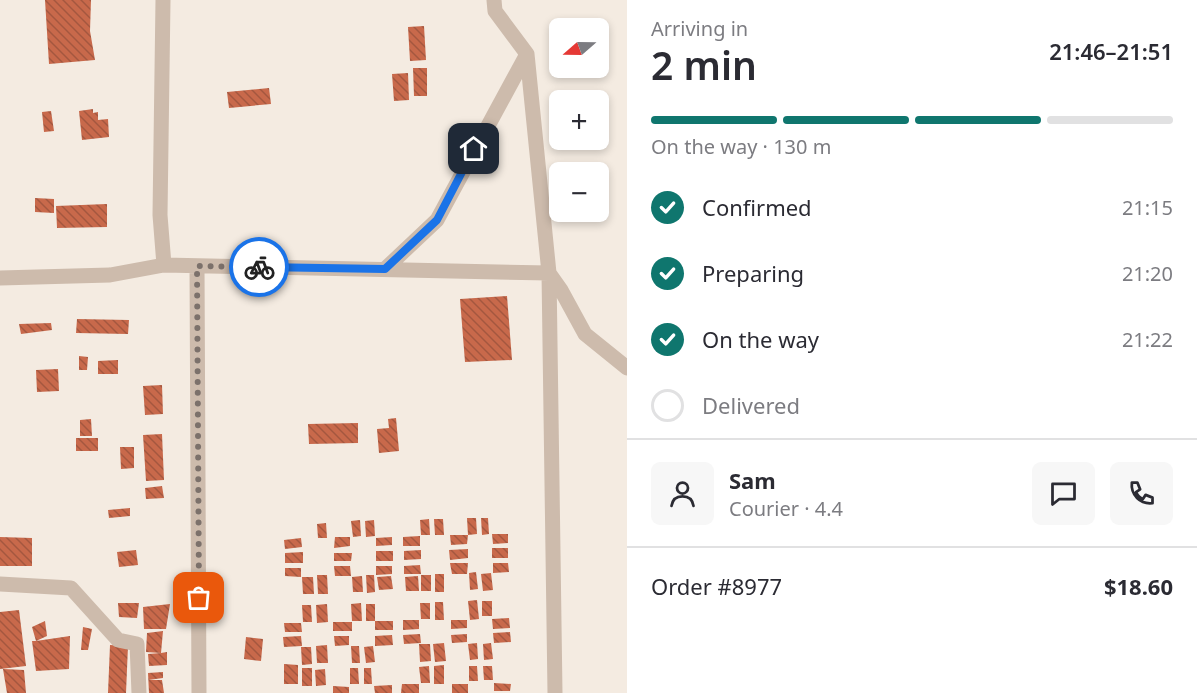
<!DOCTYPE html>
<html lang="en">
<head>
<meta charset="utf-8">
<style>
	body { margin:0; font-family:"Noto Sans",sans-serif; background:#f7f7f7; color:#2b2b33; height:100vh; display:flex; flex-direction:column; font-size:22px; white-space:nowrap }
	* { box-sizing:border-box; margin:0 }
	p { font-size:20px; color:#7c7c81 }
	.icon { flex:none; width:33px; height:33px; fill:none; stroke:currentColor; stroke-width:2; stroke-linecap:round; stroke-linejoin:round }
	.map { position:relative; flex:1; overflow:hidden }
	.panel { display:flex; flex-direction:column; background:#fff; width:570px }
	.panel>* { flex:none }
	.needle { width:39px; rotate:250deg }
	.controls { position:absolute; left:549px; top:18px; display:grid; gap:12px }
	.controls a { display:grid; place-items:center; width:60px; height:60px; border-radius:9px; background:#fff; box-shadow:0 3px 9px #0003; font-size:30px }
	.pin { position:absolute; display:grid; place-items:center; width:51px; height:51px; color:#fff; margin:-26px; border-radius:12px; box-shadow:0 3px 9px #0006 }
	.courier { position:absolute; display:grid; place-items:center; width:60px; height:60px; margin:-30px; border:4px solid #1a73e8; border-radius:50%; background:#fff; color:#222; box-shadow:0 2px 8px #0007 }
	.head em { font-style:normal; font-weight:600 }
	.head div { display:flex; flex-direction:column-reverse }
	.head { display:flex; align-items:center; justify-content:space-between; height:102px; padding:0 24px }
	h1 { font-size:39px; font-weight:600; line-height:45px }
	.bar { display:grid; grid-template-columns:repeat(4,1fr); gap:9px 6px; align-content:center; height:72px; padding:0 24px }
	.bar i { height:8px; border-radius:4px; background:#e1e1e2 }
	.bar .on { background:#0f766e }
	.bar p { grid-column:span 4 }
	.line { display:flex; align-items:center; gap:15px; padding:0 24px; border-top:2px solid #e1e1e2 }
	.line div { flex:1 }
	.round { display:grid; place-items:center; flex:none; width:63px; height:63px; border-radius:9px; background:#f7f7f7 }
	ol { padding:0 24px; list-style:none }
	li { display:flex; align-items:center; gap:18px; height:66px }
	li p { margin-inline-start:auto }
	li .icon { padding:6px; border-radius:50%; background:#0f766e; color:#fff; stroke-width:4 }
	li:last-child { color:#7c7c81 }
	li i { width:33px; height:33px; border:3px solid #e1e1e2; border-radius:50% }
	main { display:flex; flex:1; min-height:0 }
	.map>svg:first-child { display:block }
</style>
</head>
<body>
<main>
<div class="map">
<svg width="627" height="693" viewBox="0 0 627 693">
	<defs>
		<pattern id="building-back-hatch" width="6" height="6" patternUnits="userSpaceOnUse" patternTransform="scale(1.5)"><rect width="6" height="6" fill="#c8694b"/><path d="M-1 5l2 2M0 0l6 6M5-1l2 2" fill="none" stroke="#a4573f"/></pattern>
	</defs>
	<rect width="100%" height="100%" fill="#f4ebe1"/>
	<path fill="url(#building-back-hatch)" d="M45,0H91L90,31L95,60L49,64Z
		M424,26L426,60L410,61L408,27Z
		M413,68H427V96H414Z
		M408,73L409,100L394,101L392,74Z
		M269,88L271,104L229,108L227,92Z
		M93,109V113L98,112V120L108,119L109,137L82,140L79,111Z
		M51,111L54,131L44,132L42,112Z
		M35,198L54,199V213L35,212Z
		M107,204V227L57,228L56,206Z
		M507,296L512,360L465,362L460,299Z
		M77,319L129,320L128,334L76,333Z
		M51,323L52,330L21,334L19,324Z
		M79,356L88,357L87,370H79Z
		M118,360V374H98V361Z
		M58,369L59,391L37,392L36,370Z
		M162,385L163,414L145,415L143,386Z
		M396,418L399,451L379,453L377,429L389,428L388,419Z
		M91,419L92,436H80V420Z
		M358,423V443L309,444L308,424Z
		M162,434L164,480L146,481L143,435Z
		M76,438H98V451H76Z
		M120,447H134V468L121,469Z
		M162,486L164,498L146,499L145,488Z
		M130,508V516L109,518L108,510Z
		M467,518H476L477,534L468,535L467,544L451,545L450,535H468Z
		M481,518H488L489,534L482,535Z
		M429,519L430,535H421L420,520Z
		M434,519H443L444,535H435Z
		M360,520L361,536L353,537L351,521Z
		M374,520L375,536L366,537L365,521Z
		M326,523L327,538H318L317,524Z
		M492,534H508V543L493,544Z
		M420,536V546H403V537Z
		M0,537L32,538V566H0Z
		M335,537H350V546L334,548Z
		M392,537V545L376,546V538Z
		M301,538L302,547L285,549L284,540Z
		M492,548H508V558H492Z
		M468,549V558L450,560L449,550Z
		M136,550L138,565L119,567L117,552Z
		M421,550V559L404,560V551Z
		M376,551H393V561H376Z
		M303,552V563H285V553Z
		M334,553H352L351,561H334Z
		M450,563H468L467,574H452Z
		M493,563H508L509,572L493,573Z
		M420,565L421,574H404V566Z
		M334,566H350L351,576H335Z
		M376,566H392V574L376,575Z
		M285,568H301V577L285,576Z
		M476,572L478,589L470,590L469,573Z
		M491,573L493,590L483,591L481,574Z
		M435,574H444V592H435Z
		M317,575H327L328,594H318Z
		M366,575H374L375,592L367,593Z
		M421,575H431V591H421Z
		M362,576L363,592H353L352,577Z
		M391,576L393,589L379,590L377,577Z
		M418,576L419,591H406L405,577Z
		M302,577H313L314,594H303Z
		M477,600L479,619L470,620L468,601Z
		M482,601H492V616H482Z
		M435,602H443L444,620H435Z
		M118,603H139L137,618L119,617Z
		M361,603L362,621H352L351,604Z
		M420,603H430V619H421Z
		M170,604L166,629H144L143,607Z
		M327,604L328,622L317,623L316,605Z
		M366,604H375V621H366Z
		M302,605H311L312,622H303Z
		M19,610L26,666L0,669V612Z
		M509,618L510,628L493,629L492,619Z
		M403,620H419V629L403,630Z
		M451,620H467V628L451,629Z
		M45,621L47,636L36,641L70,636L69,669L36,671L32,641H36L32,627Z
		M375,621H393V630H375Z
		M333,622H352V631H333Z
		M284,623H301L302,632H285Z
		M83,627L92,629L88,650H81Z
		M163,631L161,653L167,652V665L149,666L148,654L161,653L146,652L147,633Z
		M510,632L511,642L494,643L493,633Z
		M420,634L421,643L404,644L403,635Z
		M467,634V642L452,643L451,635Z
		M392,635L393,645L375,646V636Z
		M301,636L302,646L284,647L283,637Z
		M334,636H349V645L335,646Z
		M246,637L263,639L261,661L244,659Z
		M444,643L446,661L435,662L433,644Z
		M477,643L478,659L470,660L468,644Z
		M491,643L493,659L484,660L483,644Z
		M419,644H430L431,661L420,662Z
		M110,645L128,646L126,693H108Z
		M327,645L328,663H317L316,646Z
		M351,646H359L360,663H352Z
		M373,646L375,662L366,663L364,647Z
		M301,647H311L312,664L302,665Z
		M284,664L298,665V684H284Z
		M444,665V684H434V666Z
		M429,666L430,683H421L419,667Z
		M469,666H477L478,681H469Z
		M483,666H492L493,680H484Z
		M302,668H312V686H302Z
		M350,668H358L359,684H350Z
		M364,668H371L372,684H364Z
		M3,669L24,670L26,693H7Z
		M325,669L326,685L316,686L315,670Z
		M163,672V678L148,680H162L164,693H149L148,673Z
		M494,683L511,684L510,691H494Z
		M402,684H419V693H401Z
		M452,684H468V693H452Z
		M392,685V693H375L374,686Z
		M333,686L349,687V693H333Z"/>
	<g fill="none" stroke-linecap="round" stroke-linejoin="round">
		<path stroke="#cdbbac" stroke-width="15" d="M163,0L160,215L164,265
			M197,266L199,693
			M385,269L437,220L527,54
			M549,273L555,693
			M549,273L561,290L585,334L627,368
			M0,278L110,275L164,265L549,273L527,54L495,11L494,0
			M0,584L71,588L118,640L137,644L139,693"/>
	</g>
	<g fill="none" stroke-linecap="round" stroke-linejoin="round">
		<path stroke="#7c716b" stroke-width="6" stroke-dasharray="0 10.8" d="M199,598L197,266L259,267"/>
		<path stroke="#1a73e8" stroke-width="8" d="M259,267L385,269L437,220L474,149"/>
	</g>
</svg>
<div class="controls">
<a><svg class="needle" viewBox="-14 -14 28 28"><path d="M0-13l5 13h-10z" fill="#e53935"/><path d="M0 13l5-13h-10z" fill="#7c7c81"/></svg></a>
<a>+</a>
<a>−</a>
</div>
<div class="pin" style="left:199px;top:598px;background:#ea580c"><svg class="icon" aria-label="bag" viewBox="0 0 24 24"><path d="M5 8h14l-1 12H6zM9 8a3 3 0 0 1 6 0"/></svg></div>
<div class="pin" style="left:474px;top:149px;background:#1f2937"><svg class="icon" aria-label="home" viewBox="0 0 24 24"><path d="M3 11l9-7 9 7M6 9v11h12V9"/></svg></div>
<div class="courier" style="left:259px;top:267px"><svg class="icon" aria-label="bike" viewBox="0 0 24 24"><circle cx="6" cy="16" r="4"/><circle cx="18" cy="16" r="4"/><path d="M6 16l4-8h5l3 8M10 8l3 8H6M13 5h3"/></svg></div>
</div>
<section class="panel">
<div class="head"><div><h1>2 min</h1><p>Arriving in</p></div><em>21:46–21:51</em></div>
<div class="bar"><i class="on"></i><i class="on"></i><i class="on"></i><i></i><p>On the way · 130 m</p></div>
<ol>
<li><svg class="icon" aria-label="check" viewBox="0 0 24 24"><path d="M5 12l5 5 9-10"/></svg>Confirmed<p>21:15</p></li>
<li><svg class="icon" aria-label="check" viewBox="0 0 24 24"><path d="M5 12l5 5 9-10"/></svg>Preparing<p>21:20</p></li>
<li><svg class="icon" aria-label="check" viewBox="0 0 24 24"><path d="M5 12l5 5 9-10"/></svg>On the way<p>21:22</p></li>
<li><i></i>Delivered</li>
</ol>
<div class="line" style="height:108px"><a class="round"><svg class="icon" aria-label="person" viewBox="0 0 24 24"><circle cx="12" cy="8" r="4"/><path d="M4 21q1-7 8-7t8 7"/></svg></a><div><b>Sam</b><p>Courier · 4.4</p></div><a class="round"><svg class="icon" aria-label="chat" viewBox="0 0 24 24"><path d="M4 5h16v11H9l-5 4z"/></svg></a><a class="round"><svg class="icon" aria-label="phone" viewBox="0 0 24 24"><path d="M5 4h4l2 5-3 2q2 4 5 5l2-3 5 2v4C11 20 4 13 5 4z"/></svg></a></div>
<div class="line" style="height:78px"><div>Order #8977</div><b>$18.60</b></div>
</section>
</main>
</body>
</html>
